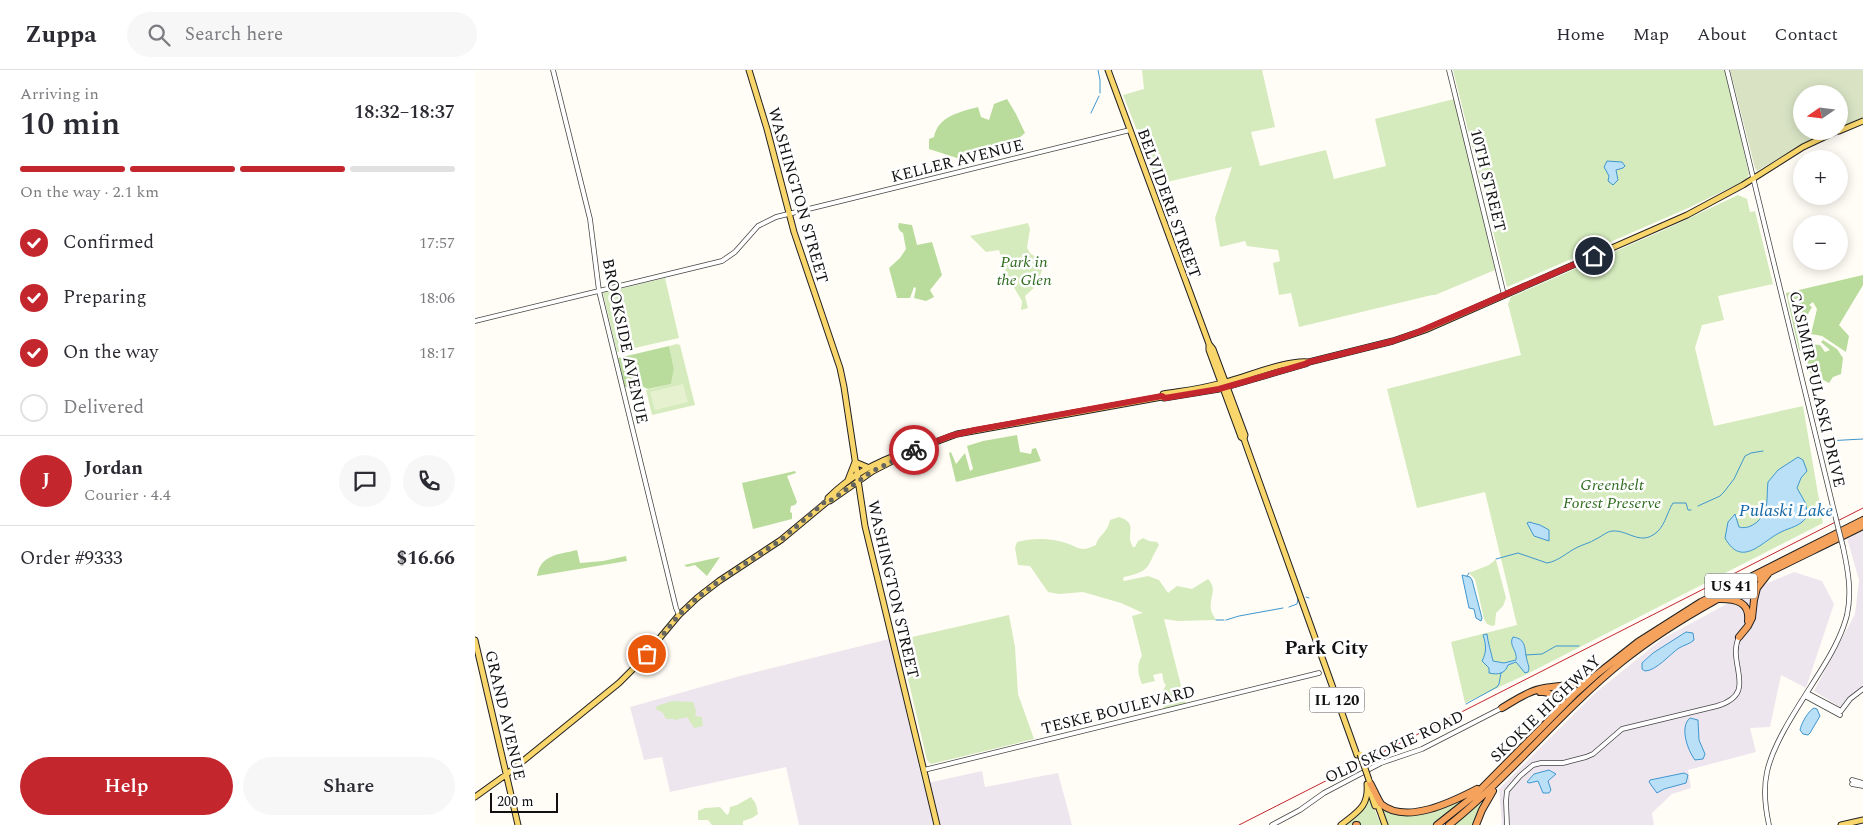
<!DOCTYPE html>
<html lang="en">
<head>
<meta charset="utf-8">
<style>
	body { margin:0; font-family:Spectral,serif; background:#f7f7f7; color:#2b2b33; height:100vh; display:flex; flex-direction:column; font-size:19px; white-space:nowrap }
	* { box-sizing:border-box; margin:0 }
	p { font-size:16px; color:#7c7c81 }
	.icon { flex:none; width:28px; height:28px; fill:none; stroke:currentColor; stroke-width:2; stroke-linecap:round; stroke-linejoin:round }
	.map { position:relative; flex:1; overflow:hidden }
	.side { display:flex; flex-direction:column; background:#fff; width:475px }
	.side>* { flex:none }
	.needle { width:32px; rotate:256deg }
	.fabs { position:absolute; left:1318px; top:15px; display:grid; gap:10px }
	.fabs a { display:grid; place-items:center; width:55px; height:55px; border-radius:50%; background:#fff; box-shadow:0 2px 12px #0003; font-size:25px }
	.scale { position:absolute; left:15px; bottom:12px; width:68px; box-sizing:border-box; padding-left:5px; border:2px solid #111; border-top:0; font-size:14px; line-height:18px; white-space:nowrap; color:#111; -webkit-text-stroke:4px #fff; paint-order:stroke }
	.pin { position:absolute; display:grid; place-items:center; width:42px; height:42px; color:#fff; margin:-21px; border:2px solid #fff; border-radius:50%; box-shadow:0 1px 5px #0007 }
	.courier { position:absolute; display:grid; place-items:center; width:50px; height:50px; margin:-25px; border:4px solid #c4262e; border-radius:50%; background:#fff; color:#222; box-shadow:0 1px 6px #0007 }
	.head em { font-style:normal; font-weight:600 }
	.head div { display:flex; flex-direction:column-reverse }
	.head { display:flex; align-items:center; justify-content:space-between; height:85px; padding:0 20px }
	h1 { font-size:32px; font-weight:600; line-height:38px }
	.bar { display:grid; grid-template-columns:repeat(4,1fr); gap:8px 5px; align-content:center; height:60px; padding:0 20px }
	.bar i { height:6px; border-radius:4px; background:#e1e1e2 }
	.bar .on { background:#c4262e }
	.bar p { grid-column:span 4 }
	.line { display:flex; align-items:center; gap:12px; padding:0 20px; border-top:1px solid #e1e1e2 }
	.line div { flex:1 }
	.round { display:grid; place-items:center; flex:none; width:52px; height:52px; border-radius:26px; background:#f7f7f7 }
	ol { padding:0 20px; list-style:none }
	li { display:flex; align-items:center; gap:15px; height:55px }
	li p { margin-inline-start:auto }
	li .icon { padding:5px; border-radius:50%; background:#c4262e; color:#fff; stroke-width:4 }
	li:last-child { color:#7c7c81 }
	li i { width:28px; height:28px; border:2px solid #e1e1e2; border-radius:50% }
	.primary-button { display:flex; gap:10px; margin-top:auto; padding:10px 20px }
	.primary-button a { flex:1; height:58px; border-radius:30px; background:#c4262e; color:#fff; font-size:20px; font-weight:600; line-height:58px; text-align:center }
	.primary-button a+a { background:#f7f7f7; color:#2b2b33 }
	header { display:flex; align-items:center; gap:30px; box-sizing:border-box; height:70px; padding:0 25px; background:#fff; border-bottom:1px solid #e1e1e2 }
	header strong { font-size:24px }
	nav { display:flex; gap:28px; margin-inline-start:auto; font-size:18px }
	.search { width:350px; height:45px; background:#f7f7f7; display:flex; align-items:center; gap:12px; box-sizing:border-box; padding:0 18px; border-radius:28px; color:#7c7c81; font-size:19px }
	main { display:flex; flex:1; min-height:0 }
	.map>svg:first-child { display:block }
</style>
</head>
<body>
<header>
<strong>Zuppa</strong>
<div class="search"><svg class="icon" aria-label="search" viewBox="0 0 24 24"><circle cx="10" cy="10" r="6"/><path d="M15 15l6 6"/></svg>Search here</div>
<nav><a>Home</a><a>Map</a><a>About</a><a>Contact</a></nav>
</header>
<main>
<section class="side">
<div class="head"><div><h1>10 min</h1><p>Arriving in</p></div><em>18:32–18:37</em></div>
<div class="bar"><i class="on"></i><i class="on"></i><i class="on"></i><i></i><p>On the way · 2.1 km</p></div>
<ol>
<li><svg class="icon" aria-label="check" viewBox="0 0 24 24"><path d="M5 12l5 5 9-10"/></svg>Confirmed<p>17:57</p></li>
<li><svg class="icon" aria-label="check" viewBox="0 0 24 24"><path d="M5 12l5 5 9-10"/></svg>Preparing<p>18:06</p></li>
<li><svg class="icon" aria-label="check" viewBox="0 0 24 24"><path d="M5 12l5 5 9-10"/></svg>On the way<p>18:17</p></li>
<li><i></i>Delivered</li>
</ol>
<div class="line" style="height:90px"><b class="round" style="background:#c4262e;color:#fff">J</b><div><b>Jordan</b><p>Courier · 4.4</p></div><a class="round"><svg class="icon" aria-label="chat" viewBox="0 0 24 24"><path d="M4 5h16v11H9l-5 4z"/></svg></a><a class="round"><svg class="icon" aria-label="phone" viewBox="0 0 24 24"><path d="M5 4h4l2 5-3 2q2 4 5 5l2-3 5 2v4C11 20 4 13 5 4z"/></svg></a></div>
<div class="line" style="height:65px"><div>Order #9333</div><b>$16.66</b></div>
<div class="primary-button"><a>Help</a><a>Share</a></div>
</section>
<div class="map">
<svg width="1388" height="755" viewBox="0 0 1388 755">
	<rect width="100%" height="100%" fill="#fffdf5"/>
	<path fill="#eee6ef" d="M1388,460V623L1383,625L1370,640L1339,621L1380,544L1384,510L1372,468Z
		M1319,502L1347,511L1359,534L1331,618L1306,605L1295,657L1275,658L1281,682L1213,700L1216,718L1197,724L1177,743L1179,755H1027L1024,719L1119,624L1187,569L1283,517Z
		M414,569L448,714L507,701L510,717L583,703L597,755H324L311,697L195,722L187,687L169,690L155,637L265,606Z"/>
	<path fill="#d5ebbd" d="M667,0H787L800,57L776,62L785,96L851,80L859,109L911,96L900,49L979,29L1020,200L960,225H957L824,257L816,223L804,225L798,193L805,191L803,180L772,176L770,171L745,177L740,148L757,97L683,114L648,25L669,19Z
		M978,0H1250L1274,104L1271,110L1211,139L1032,217Z
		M1263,125L1272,129L1275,142L1280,141L1298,214L1243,226L1249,250L1227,255L1220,278L1239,356L1328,336L1348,453L1050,605L990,633L976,572L1042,555L1010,422L942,438L912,319L1046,285L1033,234L1036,227L1189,160Z
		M553,153L555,159L552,178L555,183L566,191L567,200L561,216L550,226L553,238L546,240L547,231L532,206L524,180L511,182L495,166Z
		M190,208L204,268L142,282L128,223Z
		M202,274L205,275L220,335L177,345L171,320L196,314L199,299L194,276Z
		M644,447C665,454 649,464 658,477H660L663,471L668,468L674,471L682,472L684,475C671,497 677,501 649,507L648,510L649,511L673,506L684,510L693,523L702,516L717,519L733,509C743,519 734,527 736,539C736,543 739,546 741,550L703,551L689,549L711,635L689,640L686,625L691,615L689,613L687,603L678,605L680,611L667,614C663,605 661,595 667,586L657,546L668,543L646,533L608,522L584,524L573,522L555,496L543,495L540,478L542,472C557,468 576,468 591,473C604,477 605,483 621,475C624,464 632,464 635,450Z
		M1020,490H1021L1031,528L1028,536L1021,543L1020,555L1017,556L1012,554L1009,549L1000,509L994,503L1014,495Z
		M534,545L540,577L543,624L559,669L456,694L452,690L424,570Z
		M197,631L218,632L221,641L220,646L227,647L228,656L219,658L212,647L200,650L198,649H191L188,643L181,639L182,636Z
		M1016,722L1000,755H978Z
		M996,724L960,755H912L904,733C928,755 970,739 996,724Z
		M894,726L906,755H868Z
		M276,727L281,734L283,744L277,748L268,751V755H237L233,750H223V741L230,738L245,737L252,745L254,743L255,737L262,735Z"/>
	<path fill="#b9dc9c" d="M532,29L541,44L550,63L537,74L485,89L454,79V69L459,67C463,46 485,42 503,37L506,47L514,50L519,34Z
		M424,153L437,155L442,175L457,172L467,205L455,220L459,227L451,231L439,228L441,218L439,217L435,228H422L414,198L425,188L431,179L428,163L425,161L423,157Z
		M1388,205V215L1364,255L1374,266L1371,282L1347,266L1336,264L1342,239L1338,232L1334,235L1337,237L1333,244L1329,246L1328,251L1331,254L1330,263L1334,274L1345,275L1350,282L1355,280L1346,272L1348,270L1362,279L1368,288L1366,304L1358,307L1354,313L1335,303L1328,282L1324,280L1311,223Z
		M194,276L199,299L196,314L173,319L166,316L150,317L143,288Z
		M542,365L545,382L556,384L557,379L561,378L566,391L481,412L474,383L476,382L481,394L490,383L495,401L498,399L492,376L508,371Z
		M320,401L321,403L312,406L322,432L320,435L316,436L315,442L317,443V449L278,459L267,413Z
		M102,480L105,493L128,491L151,486L152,491L62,506C66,484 83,485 102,480Z
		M245,487L232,506L220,495L212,497L209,495Z"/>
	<path fill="#d9e3c4" d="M1255,0H1388V48L1364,57V24H1326V61H1354L1335,70L1282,101L1280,98Z"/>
	<path fill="#e6f2cf" d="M208,314L213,332L180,340L175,322Z"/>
	<path fill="#b9e0f7" stroke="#3f96cf" d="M1132,91L1147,92L1150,96L1148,98L1141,100L1143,110L1138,115L1133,111L1134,106L1129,97Z
		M1323,387L1328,390L1332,401L1326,408L1322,418L1331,434L1332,447C1324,457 1316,457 1306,462C1287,471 1267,499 1250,468L1253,452L1260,444L1264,457C1271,459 1277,456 1282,452C1295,440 1291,428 1293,412L1303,400Z
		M1054,452L1065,455L1074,460V471L1059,466L1052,453Z
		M987,505L995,507L997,510L1007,548L1006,551L1001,548L999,539L994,538Z
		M1211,562L1218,563L1219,570C1215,574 1209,575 1204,578C1195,584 1181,601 1170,601L1167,599V593L1178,583Z
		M1012,564C1013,573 1016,582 1018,591L1029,593L1041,590C1043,581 1033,575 1038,567C1052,569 1049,579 1052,590C1053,595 1055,597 1053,602L1050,603L1041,592L1033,595C1030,604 1023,605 1014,603V598L1007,591C1012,582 1011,574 1008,565Z
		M1339,638L1342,639L1345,646L1335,663L1333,665L1328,664L1325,660C1326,654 1333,641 1339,638Z
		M1215,648L1223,650L1224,670L1230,684L1228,689L1220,690C1213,681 1204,657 1215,648Z
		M1074,700L1081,704L1073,711L1076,720L1074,723H1068L1063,711L1054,713L1052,712L1059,704Z
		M1209,703L1213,705L1211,713L1189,719L1182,723L1174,712L1175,710Z"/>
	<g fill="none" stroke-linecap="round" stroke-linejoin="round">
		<path stroke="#3f96cf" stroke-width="1" d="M623,0L625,10V23
			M616,43L624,26
			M1351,371L1388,369
			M1223,436L1245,426L1249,422L1259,409L1270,386L1276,383L1288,381
			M1021,489L1043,483L1072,493C1084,491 1092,482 1103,477C1109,474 1115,473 1121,469C1126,467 1132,461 1138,461C1152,460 1164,474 1178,465C1190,458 1191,444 1198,433H1211L1213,440H1216
			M992,506L994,503
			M831,527L834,528
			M814,537L822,534L823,529
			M741,550H749
			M751,550L764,546L808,538
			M1051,585L1067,584L1081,576H1104
			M991,634L1022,617L1024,614L1026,603"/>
		<defs>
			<path id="minor" d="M78,0L115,149L124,221L201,538L204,545
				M974,0L1029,225
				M1252,0L1360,445
				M0,251L247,191L260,182L283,156L301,147L655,60
				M1332,623L1366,641L1375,629L1388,619
				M1330,626L1365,645
				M449,700L844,603
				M1377,710L1388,713
				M1377,714L1388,716
				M797,755L825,740L849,723L906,693L947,679L1027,638
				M1032,755L1031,731L1032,721L1045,706L1058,695L1066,693H1088L1111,687L1118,684L1147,659L1242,636C1285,623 1251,594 1264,567
				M1294,755C1290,737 1288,720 1292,702C1299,669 1330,627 1348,597C1358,581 1367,565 1372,545C1377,522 1373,500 1368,477"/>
			<path id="major" d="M274,0L292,59L319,162L365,298L369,317L390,456L462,755
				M633,0L734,274L738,279L770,365L769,369L771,375L882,685
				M1364,61L1388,51
				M734,274V280L766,367L769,369
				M687,327L689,328L744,319L830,294L834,292L918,271L950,260L1212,145L1268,115L1328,77L1362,61
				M373,410L380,392L392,397
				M353,431V428C376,405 401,392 432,381
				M0,570L43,755
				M894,718L900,736
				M0,727L32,704L144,613L163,594L204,545L222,528L244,511L306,470L353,431H355L398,401L439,380L482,364L687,327L688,324C706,321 725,319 743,314C767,309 811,289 834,292
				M901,730L910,755
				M866,755C882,742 894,737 892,714
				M1366,755L1388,750"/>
			<path id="highway" d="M1245,529C1261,529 1275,532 1273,551
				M1264,567L1273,556L1277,548L1279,530L1282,518L1293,504
				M1065,622C1075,621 1081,627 1082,637L1079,642
				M1027,638C1039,631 1051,622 1065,619C1082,615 1098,617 1114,608
				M895,713C899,720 902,728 906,734C931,755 977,732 1002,719
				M881,755H882
				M962,755L1000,725L1101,623L1121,605L1163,572L1226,532L1388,450
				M974,755C1036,705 1086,641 1148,591C1219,534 1307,497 1388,456
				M1001,755L1007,740L1018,721"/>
		</defs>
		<use href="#minor" stroke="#444" stroke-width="5.5"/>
		<use href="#major" stroke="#222" stroke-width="7"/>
		<use href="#highway" stroke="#222" stroke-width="8"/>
		<use href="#minor" stroke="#fff" stroke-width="4"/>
		<use href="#major" stroke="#f9d66b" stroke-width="5"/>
		<use href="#highway" stroke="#f5a25d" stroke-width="6"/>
		<path stroke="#c4262e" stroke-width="1" d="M764,755L1388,438"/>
		<defs>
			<path id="minor-bridge" d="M1360,445L1368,477"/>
			<path id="major-bridge" d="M885,684L894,710"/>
		</defs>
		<use href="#minor-bridge" stroke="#444" stroke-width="5.5" stroke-linecap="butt"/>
		<use href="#major-bridge" stroke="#222" stroke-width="7" stroke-linecap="butt"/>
		<use href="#minor-bridge" stroke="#fff" stroke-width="4"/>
		<use href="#major-bridge" stroke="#f9d66b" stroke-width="5"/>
	</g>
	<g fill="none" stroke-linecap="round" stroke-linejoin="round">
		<path stroke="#646461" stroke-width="5" stroke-dasharray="0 9" d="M172,584L204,545L222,528L244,511L306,470L352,430L355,431L398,401L439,380"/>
		<path stroke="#c4262e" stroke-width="6" d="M439,380L475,366L500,360L687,326L690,328L744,319L830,294L834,292L918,271L943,262L1119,186"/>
	</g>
	<g text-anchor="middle" stroke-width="5" stroke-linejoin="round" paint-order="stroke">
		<g fill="#fff" stroke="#585858" stroke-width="1">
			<rect x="1230" y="503.5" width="52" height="25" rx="4"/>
			<rect x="834.5" y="617.5" width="55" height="25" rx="4"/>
		</g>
		<g font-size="15" font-weight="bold" fill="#111">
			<text x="1256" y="521">US 41</text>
			<text x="862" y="635">IL 120</text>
		</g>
		<g font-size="16" fill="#111" stroke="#fff">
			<text transform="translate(482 90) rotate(-14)" y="6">KELLER AVENUE</text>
			<text transform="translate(1014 110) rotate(76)" y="6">10TH STREET</text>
			<text transform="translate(324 125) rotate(74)" y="6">WASHINGTON STREET</text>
			<text transform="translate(695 133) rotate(70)" y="6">BELVIDERE STREET</text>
			<text transform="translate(151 271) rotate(78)" y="6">BROOKSIDE AVENUE</text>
			<text transform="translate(1343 319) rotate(77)" y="6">CASIMIR PULASKI DRIVE</text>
			<text transform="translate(419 519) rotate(77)" y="6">WASHINGTON STREET</text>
			<text transform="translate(1070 638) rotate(-44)" y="6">SKOKIE HIGHWAY</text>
			<text transform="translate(643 639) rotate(-14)" y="6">TESKE BOULEVARD</text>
			<text transform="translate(31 645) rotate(77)" y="6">GRAND AVENUE</text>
			<text transform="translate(919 676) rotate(-25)" y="6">OLD SKOKIE ROAD</text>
		</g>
		<g font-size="16" font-style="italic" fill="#2f6b1f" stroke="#fff">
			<text x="549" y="197">Park in<tspan x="549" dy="18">the Glen</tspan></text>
			<text x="1137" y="420">Greenbelt<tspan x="1137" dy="18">Forest Preserve</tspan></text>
		</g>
		<g font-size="18" font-style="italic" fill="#1768a6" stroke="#fff">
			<text x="1311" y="446">Pulaski Lake</text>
		</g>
		<g font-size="19" font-weight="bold" fill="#111" stroke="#fff">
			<text x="851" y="584">Park City</text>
		</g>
	</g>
</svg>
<div class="fabs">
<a><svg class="needle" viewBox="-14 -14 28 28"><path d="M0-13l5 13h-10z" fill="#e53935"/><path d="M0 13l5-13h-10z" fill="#7c7c81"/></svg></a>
<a>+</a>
<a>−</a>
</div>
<div class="scale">200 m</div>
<div class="pin" style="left:172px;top:584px;background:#ea580c"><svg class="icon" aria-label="bag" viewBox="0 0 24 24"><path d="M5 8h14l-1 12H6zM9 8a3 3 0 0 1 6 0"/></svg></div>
<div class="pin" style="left:1119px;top:186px;background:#1f2937"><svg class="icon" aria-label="home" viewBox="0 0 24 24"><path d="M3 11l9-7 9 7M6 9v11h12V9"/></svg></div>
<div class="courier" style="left:439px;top:380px"><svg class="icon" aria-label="bike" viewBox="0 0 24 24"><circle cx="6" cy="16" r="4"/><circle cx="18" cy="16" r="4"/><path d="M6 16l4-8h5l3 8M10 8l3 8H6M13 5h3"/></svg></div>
</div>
</main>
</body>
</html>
